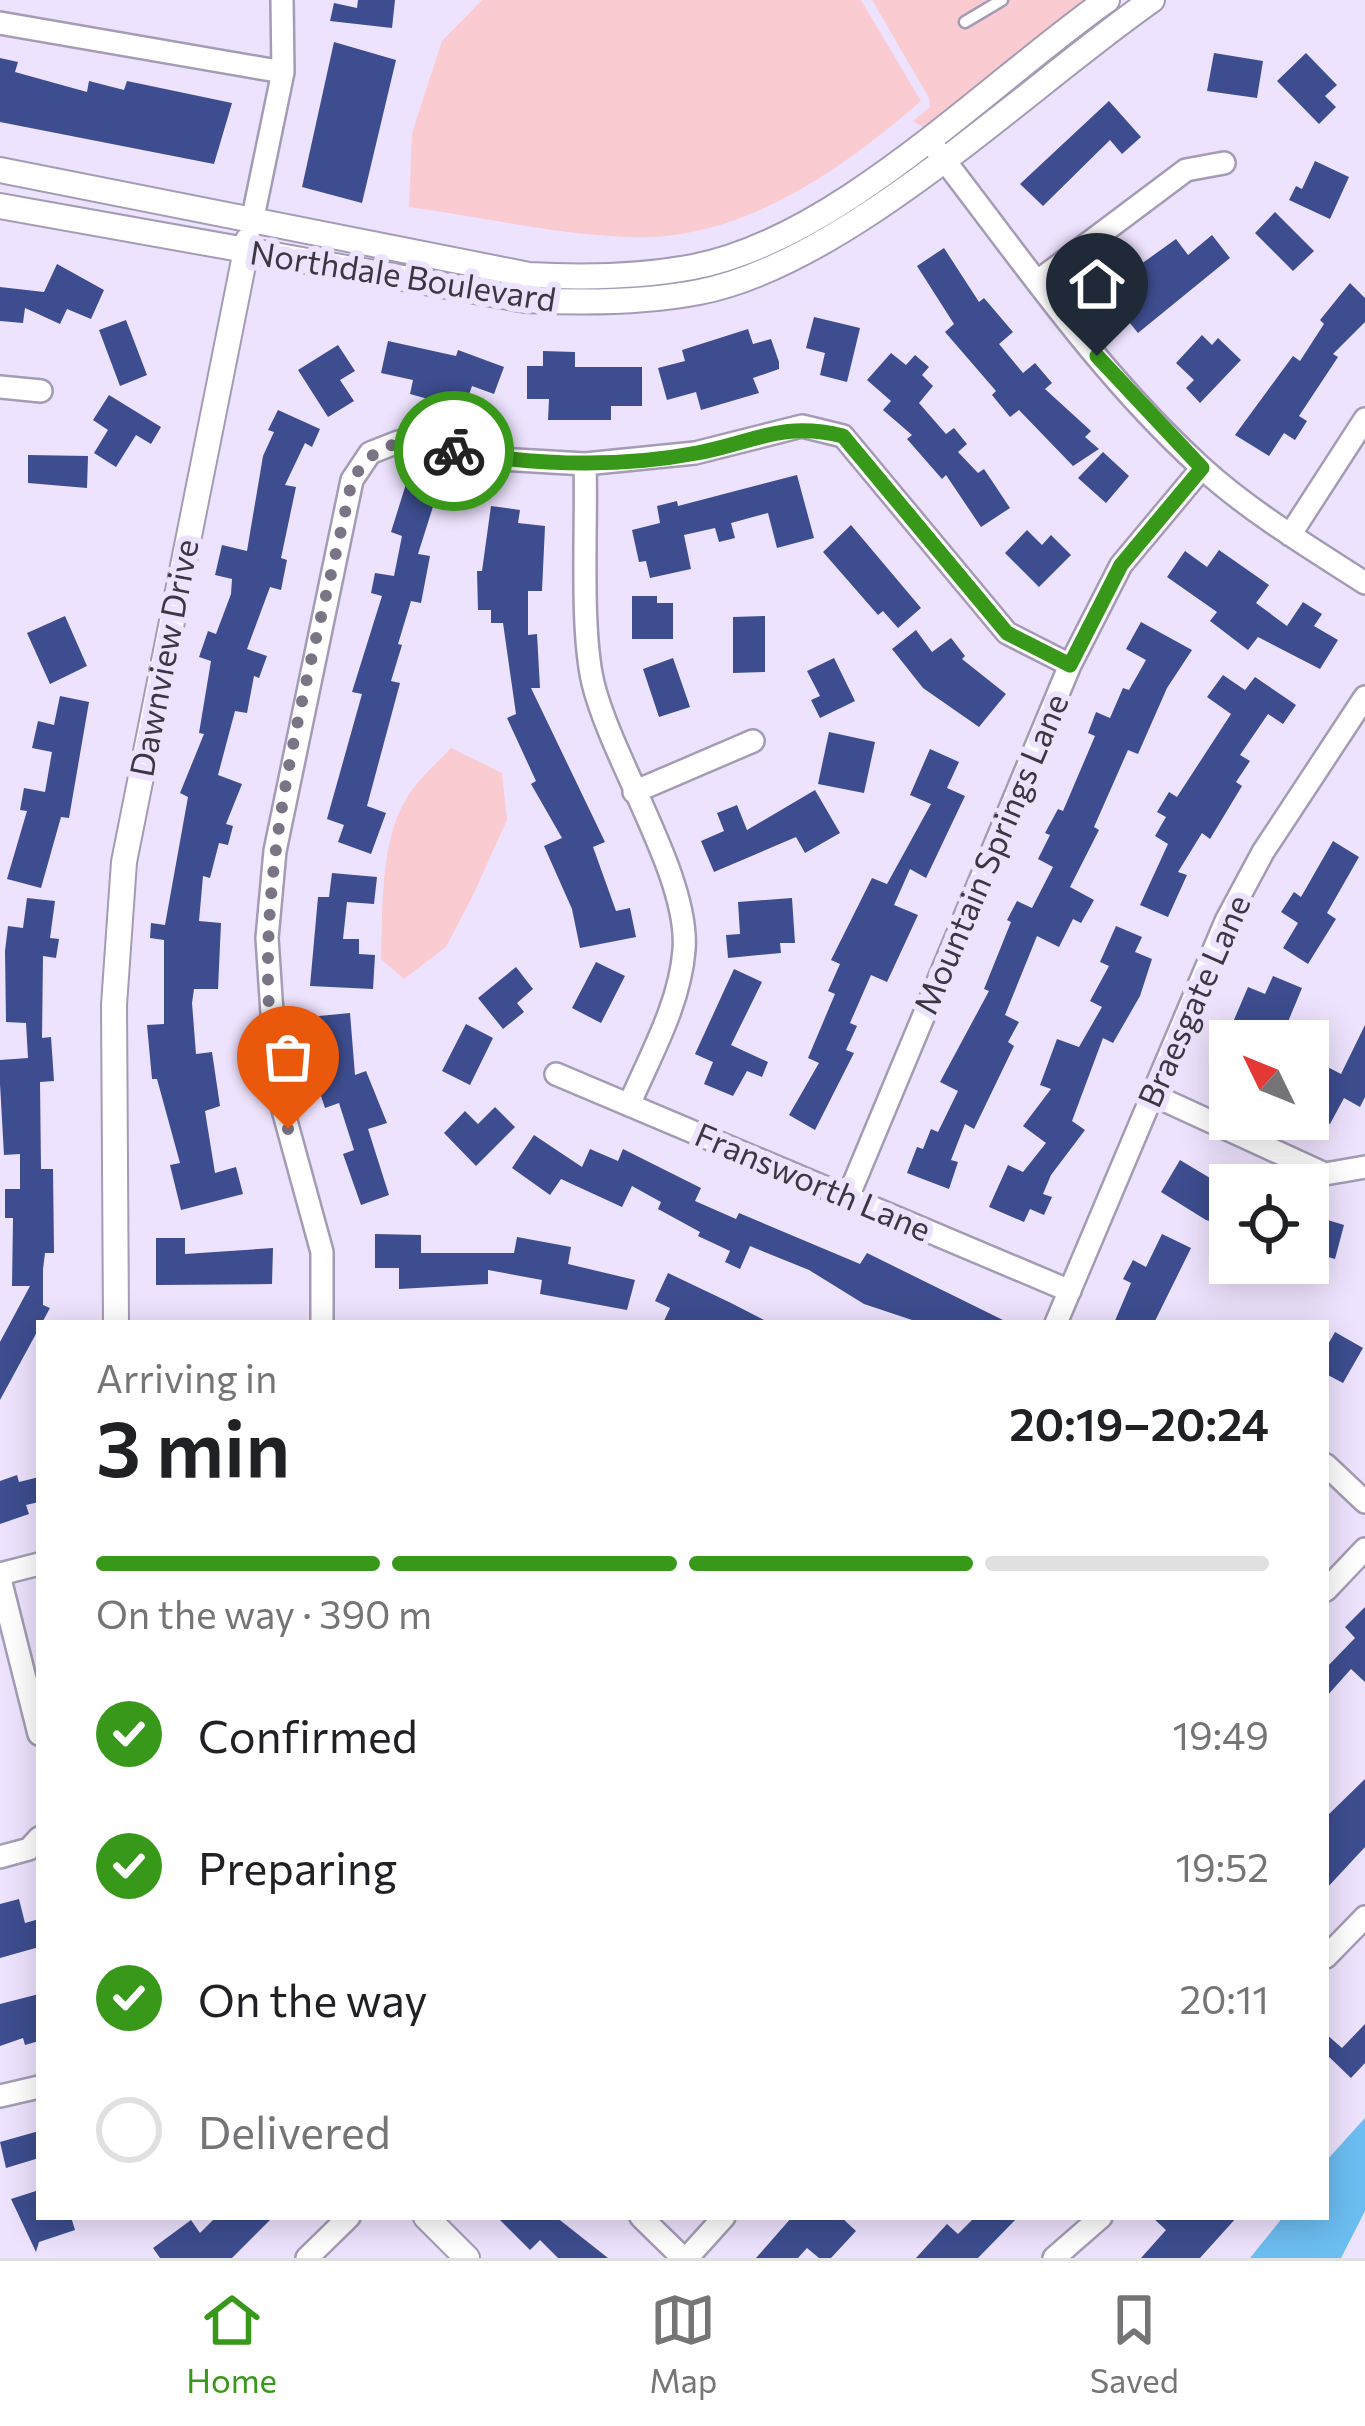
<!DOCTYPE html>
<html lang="en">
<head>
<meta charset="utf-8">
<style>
	body { margin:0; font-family:Commissioner,sans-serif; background:#f6f6f6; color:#202124; height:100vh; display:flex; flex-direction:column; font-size:45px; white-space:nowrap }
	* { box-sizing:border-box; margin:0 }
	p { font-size:39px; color:#757577 }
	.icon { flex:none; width:66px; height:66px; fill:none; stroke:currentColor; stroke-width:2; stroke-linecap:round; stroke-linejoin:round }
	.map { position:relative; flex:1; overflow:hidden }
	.drawer { position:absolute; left:36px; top:1320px; width:1293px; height:900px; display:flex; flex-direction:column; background:#fff; border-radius:0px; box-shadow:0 6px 30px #0003 }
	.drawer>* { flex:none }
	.needle { width:78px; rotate:313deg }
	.controls { position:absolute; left:1209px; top:1020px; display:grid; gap:24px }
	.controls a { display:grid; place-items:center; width:120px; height:120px; border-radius:0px; background:#fff; box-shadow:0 6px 30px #0003; font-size:60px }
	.pin { position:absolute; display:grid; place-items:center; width:102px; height:102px; color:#fff; margin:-123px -51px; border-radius:50% 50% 50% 0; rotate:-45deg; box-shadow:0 0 12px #0007 }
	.pin .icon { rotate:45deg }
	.courier { position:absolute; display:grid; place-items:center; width:120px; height:120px; margin:-60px; border:9px solid #389819; border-radius:50%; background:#fff; color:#222; box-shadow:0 3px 15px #0007 }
	.summary em { font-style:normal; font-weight:600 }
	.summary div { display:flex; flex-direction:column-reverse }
	.summary { display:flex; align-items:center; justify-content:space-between; height:204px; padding:0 60px }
	h1 { font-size:78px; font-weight:600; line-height:90px }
	.bar { display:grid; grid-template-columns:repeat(4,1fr); gap:18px 12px; align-content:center; height:144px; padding:0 60px }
	.bar i { height:15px; border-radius:9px; background:#e0e0e0 }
	.bar .on { background:#389819 }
	.bar p { grid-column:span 4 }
	ol { padding:0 60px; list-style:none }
	li { display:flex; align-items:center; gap:36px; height:132px }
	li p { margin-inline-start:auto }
	li .icon { padding:12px; border-radius:50%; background:#389819; color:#fff; stroke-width:4 }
	li:last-child { color:#757577 }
	li i { width:66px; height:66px; border:6px solid #e0e0e0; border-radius:50% }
	.tabs { display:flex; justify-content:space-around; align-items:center; height:168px; border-top:3px solid #e0e0e0; background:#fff; font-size:33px; color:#757577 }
	.tabs a { display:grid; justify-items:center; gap:6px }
	.tabs .on { color:#389819 }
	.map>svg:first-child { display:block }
</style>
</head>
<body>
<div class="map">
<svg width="1365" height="2258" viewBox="0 0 1365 2258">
	<rect width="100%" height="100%" fill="#eee3fe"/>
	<path fill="#facbd1" d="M482,0H861L921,101C840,171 741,242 628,237C555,234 482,217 409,207L412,133L442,41Z
		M872,0H1088L923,127L913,121L930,107L929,98Z
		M451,748L502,773L507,820L473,895L446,947L404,979L381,959C383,907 379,834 412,790C423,775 438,762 451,748Z"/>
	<path fill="#6cbdf1" d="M1365,2118V2211L1341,2258H1250L1283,2217H1326V2161Z"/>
	<path fill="#3d4d8f" d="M358,0H395L392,28L330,21L334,3L357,8Z
		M334,42L396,60L362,203L302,187Z
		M1214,53L1263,61L1257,98L1207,91Z
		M1306,53L1337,85L1325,96L1336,107L1319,124L1277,81Z
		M0,58L18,62L15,72L87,92L89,81L124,90L127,81L232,103L214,164L0,122Z
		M1109,101L1141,137L1122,154L1110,140L1043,206L1020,184Z
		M1315,161L1349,177L1330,219L1289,200L1296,186L1302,189Z
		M1275,212L1314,251L1293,271L1255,233Z
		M1212,235L1230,258L1138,333L1116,306L1129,297L1116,282L1176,239L1188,255Z
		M944,248L979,302L984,298L1013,332L999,344L1023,373L1035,363L1052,383L1045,389L1091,431L1085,437L1099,449L1073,466L1019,410L1010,417L992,395L996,391L945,332L954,324L917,266Z
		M57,264L104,290L91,319L67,309L60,324L25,308L23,323L0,321V287L44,292Z
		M1350,283L1365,298V322L1333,354L1338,357L1299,416L1307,421L1295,440L1284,433L1269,456L1235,435L1293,356L1300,361L1324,324L1320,320Z
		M814,317L860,328L847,382L820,375L825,353L806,348Z
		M126,320L147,375L120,386L99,330Z
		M748,329L753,344L771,339L779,362V369L753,378L759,393L701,410L696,392L667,400L658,368L685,361L682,350Z
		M1202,335L1212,345L1218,338L1241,360L1200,403L1186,388L1194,380L1176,363Z
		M388,341L456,356L458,350L504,367L494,394L472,386L464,409L410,394L413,380L381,373Z
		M338,345L355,371L340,380L354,401L328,417L298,370Z
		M543,351L575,352V367H642V406H611V420H548L549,399H527V366H543Z
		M891,353L906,365L915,355L929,367L922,375L933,386L919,403L946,434L954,428L967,444L958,452L978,473L984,469L1010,508L981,527L946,475L942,479L907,439L912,435L883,410L891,401L867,380Z
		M109,395L161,427L151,444L136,435L116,467L94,453L108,430L93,420Z
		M278,410L320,429L312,447L305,443L285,485L296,487L281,558L287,560L281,590L270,587L247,649L267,656L259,678L254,676L247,713L235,711L218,775L242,784L226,824L233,826L228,845L219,843L210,878L203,876L199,921L221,923L218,989H194L192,1003L196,1054L212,1052L220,1106L205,1111L215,1173L236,1167L243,1194L181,1210L170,1165L180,1163L157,1079H152L147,1025L164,1024V940L150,938L151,923L165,925L188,797L180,793L204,734L199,733L211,661L199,657L208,631L216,634L231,594L232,579L215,575L222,545L247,551L263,456L274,432L268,430Z
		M1103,452L1129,476L1106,503L1078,478Z
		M28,455L88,456L87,488L28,483Z
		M797,475L814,538L777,548L768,513L731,523L735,538L719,542L715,528L684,535L691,569L650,578L646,561L639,562L632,530L660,523L657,506L677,501L678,506Z
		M406,484L437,494L418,554L430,556L421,603L411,601L398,644L402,645L391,681L400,683L367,806L386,813L371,854L338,842L344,825L327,819L362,694L352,692L382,596L371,593L375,573L394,576L402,536L391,532Z
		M491,506L520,510L518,523L545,526L542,591H528V635L537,634L540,688H531L605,842L593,847L616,911L630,908L636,937L580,948L572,909L544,846L562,838L531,784L536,781L507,718L516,714L503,623H491V610H478L477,571H482Z
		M851,525L921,608L898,628L883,611L878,615L823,552Z
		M1027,530L1042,545L1051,535L1071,555L1039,587L1005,553Z
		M1219,550L1269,585L1256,603L1287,626L1303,602L1322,614L1314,626L1338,640L1320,669L1258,637L1248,650L1210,621L1217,612L1167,577L1185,551L1207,567Z
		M632,596H657V603H673V639H632Z
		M65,616L87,666L50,684L27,633Z
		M765,616V672L733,673V617Z
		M1141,622L1192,650L1167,688L1138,754L1128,750L1094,827L1099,830L1070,887L1094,900L1081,923L1073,919L1059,947L1037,936L1005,1015L1019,1022L1008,1042L1014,1046L974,1129L965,1124L951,1160L958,1162L949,1189L907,1173L917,1147L923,1149L931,1129L938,1132L958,1091L940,1082L989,991L984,989L1011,922L1007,920L1017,901L1032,908L1053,867L1038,859L1050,835L1045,833L1058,809L1063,811L1095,736L1088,733L1096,712L1110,718L1123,688L1129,690L1146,660L1126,649Z
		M916,630L932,652L951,638L965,656L962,659L1006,694L979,727L923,688L892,649Z
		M673,658L690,707L659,717L643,669Z
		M834,658L855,701L820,718L811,700L820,696L807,671Z
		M1223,675L1245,690L1255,677L1296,705L1283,724L1268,714L1240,755L1250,761L1236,782L1242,786L1210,839L1202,833L1178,872L1187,875L1168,917L1140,905L1168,844L1155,836L1166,817L1157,812L1169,792L1177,797L1231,714L1207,697Z
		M60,696L89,702L69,818L61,817L41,888L7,879L27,811L20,810L24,788L45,792L52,752L32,748L38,721L54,725Z
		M829,732L875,742L864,793L818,784Z
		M930,749L959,762L947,788L965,796L926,878L910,869L894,905L918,915L887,982L871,975L850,1023L857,1026L846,1050L854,1053L815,1130L789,1115L819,1063L808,1058L835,994L828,991L840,964L831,960L872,878L887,884L931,804L910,795Z
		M815,790L840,833L805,853L796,837L714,872L701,841L724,831L717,813L737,805L747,830Z
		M1333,841L1359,857L1327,913L1336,919L1308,964L1283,948L1298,923L1281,912L1294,892L1301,897Z
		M332,873L377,877L374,904L347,902L343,939H359V954L375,955L373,989L310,986L318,897H329Z
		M27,898L55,901L50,938L59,939L56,958L43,956L42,1038L51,1037L54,1081L40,1082L41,1169H53L54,1253H45L43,1269V1305L50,1308L0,1400V1342L30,1286H12L13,1218H5V1189H20V1154L4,1155L0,1084V1060L28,1058L26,1023L6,1022L5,951L8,926L23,928Z
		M792,898L795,943H780L781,953L728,958L726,935L740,934L738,902Z
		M1116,926L1142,937L1135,952L1152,959L1140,996L1113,1043L1103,1038L1072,1121L1085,1130L1051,1175L1043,1194L1052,1197L1044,1215L1030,1209L1024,1222L989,1207L1008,1165L1023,1172L1046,1143L1023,1126L1051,1089L1040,1085L1057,1039L1079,1047L1102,1007L1090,1001L1109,966L1100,962Z
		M596,962L625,976L601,1023L572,1008Z
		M516,967L533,989L517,1003L524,1012L503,1029L478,998Z
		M734,969L762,982L731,1045L768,1062L762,1077L747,1071L733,1096L704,1084L713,1062L695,1054Z
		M1273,976L1302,988L1280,1041H1225L1248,987L1265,994Z
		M350,1013L355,1075L366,1071L387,1123L368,1129L389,1195L361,1205L343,1154L354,1150L339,1103L325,1108L318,1087L325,1084L319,1016Z
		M466,1024L493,1038L470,1085L442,1071Z
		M1365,1025V1097L1360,1107L1344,1098L1330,1124L1308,1113V1068L1318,1062L1341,1074Z
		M495,1107L515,1127L476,1166L444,1133L465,1111L478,1124Z
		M534,1135L582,1167L590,1149L618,1161L623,1149L701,1188L695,1201L736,1219L739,1213L860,1264L867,1253L1009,1323H921L864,1304L809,1270L750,1246L740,1269L725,1262L730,1251L698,1236L700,1232L658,1209L661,1202L632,1186L622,1207L561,1179L550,1195L512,1168Z
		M1180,1160L1210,1178L1209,1185L1230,1192V1227L1206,1220L1161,1192Z
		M1308,1214L1344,1225L1335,1259L1308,1251Z
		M375,1234L421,1235V1253H514L517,1237L571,1247L568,1264L635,1280L627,1310L540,1294L542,1280L488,1270V1284L399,1289V1268H375Z
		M1162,1234L1191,1248L1154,1323H1114L1131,1283L1123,1279L1133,1260L1146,1267Z
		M156,1238H185V1254L273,1248L272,1284L156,1285Z
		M668,1273L731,1303L770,1323H663L670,1308L655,1301Z
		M1335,1332L1363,1348L1343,1383L1326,1374V1348Z
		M17,1475L19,1482L39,1477V1502L26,1505L29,1514L0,1524V1481Z
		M1365,1607V1682L1351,1669L1326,1697V1668L1355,1638L1345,1627Z
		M1365,1779V1847L1326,1889V1817Z
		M19,1899L25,1923L39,1919V1947L0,1958V1904Z
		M39,1994V2041L25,2045L23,2038L0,2046V2004Z
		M1365,2024V2063L1351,2078L1326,2054V2034L1342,2048Z
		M39,2131V2158L6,2168L0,2142Z
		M39,2190V2217H71L75,2230L39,2242L36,2252L11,2199Z
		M216,2217H273L232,2258H160L153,2248L191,2220L200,2233Z
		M497,2217H556L608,2258H558L540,2240L530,2250Z
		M792,2217H841L856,2231L831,2258H819L807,2248L798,2258H756Z
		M975,2217H1018L978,2258H916L947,2224L958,2234Z
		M1152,2217H1237L1200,2258H1141L1166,2230Z"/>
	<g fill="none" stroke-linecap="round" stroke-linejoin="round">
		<defs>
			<path id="service" d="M965,22L1002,0"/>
			<path id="minor" d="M0,23L283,72
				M935,148C1019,256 1098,373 1200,466C1249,511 1309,547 1365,583
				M253,217L283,72L282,0
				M1038,281L1186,170L1224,163
				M0,387L41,391
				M585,464C587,524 580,628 593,683C612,761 690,877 684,950C680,1004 650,1056 629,1105
				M1290,535L1365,419
				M634,792L753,741
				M556,1074L1070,1291
				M1153,1095L1325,1174L1365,1167
				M848,1197L1070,665L1121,565L1202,468
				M322,1323V1252L277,1088L267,938L275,851L352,480L370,453L398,442L499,459L585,464L695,453L802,426L843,436L1007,633L1070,665
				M1056,1323L1226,921L1263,852L1365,697
				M1326,1465L1365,1502
				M0,1574L39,1564
				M0,1579L39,1734
				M1326,1590L1365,1549
				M0,1857L29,1849L39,1838
				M1326,1957L1365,1917
				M0,2096L39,2087
				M641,2217L683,2258
				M307,2258L349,2217
				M687,2258L724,2217
				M1054,2258L1101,2217"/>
			<path id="tertiary" d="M0,170L529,275C583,278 639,277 693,267C837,240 988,84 1107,0
				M0,206L525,300C583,303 642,303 699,292C846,264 1027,87 1152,0
				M116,1323L114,1005L124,862L248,240
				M426,2217L467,2258"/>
		</defs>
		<use href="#service" stroke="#a59bb4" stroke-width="15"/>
		<use href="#minor" stroke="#a59bb4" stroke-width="26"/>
		<use href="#tertiary" stroke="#a59bb4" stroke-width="28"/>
		<use href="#service" stroke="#fff" stroke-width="10"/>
		<use href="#minor" stroke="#fff" stroke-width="21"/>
		<use href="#tertiary" stroke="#fff" stroke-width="24"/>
	</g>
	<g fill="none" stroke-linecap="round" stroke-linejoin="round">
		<path stroke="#7a7484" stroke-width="12" stroke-dasharray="0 21.6" d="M288,1129C231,920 309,687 352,480C384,432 403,443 454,451"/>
		<path stroke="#389819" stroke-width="15" d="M454,451C534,465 618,468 697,453C755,442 782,421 843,436L1007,633L1070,665L1121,565L1202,468L1097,356"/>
	</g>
	<g text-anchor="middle" stroke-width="12" stroke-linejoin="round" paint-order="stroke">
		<g font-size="33" fill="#3c3842" stroke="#eee3fe">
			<text transform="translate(403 276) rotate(9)" y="12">Northdale Boulevard</text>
			<text transform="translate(164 658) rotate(-79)" y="12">Dawnview Drive</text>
			<text transform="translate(991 854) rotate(-67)" y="12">Mountain Springs Lane</text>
			<text transform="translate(1194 1001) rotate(-66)" y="12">Braesgate Lane</text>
			<text transform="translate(813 1182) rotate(23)" y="12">Fransworth Lane</text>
		</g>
	</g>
</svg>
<div class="controls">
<a><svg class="needle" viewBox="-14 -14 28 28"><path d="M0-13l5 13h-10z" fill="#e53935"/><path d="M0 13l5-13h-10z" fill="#757577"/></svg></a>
<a><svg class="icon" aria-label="locate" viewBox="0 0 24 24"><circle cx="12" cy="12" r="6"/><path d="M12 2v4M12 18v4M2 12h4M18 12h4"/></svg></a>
</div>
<div class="pin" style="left:288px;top:1129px;background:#ea580c"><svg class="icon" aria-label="bag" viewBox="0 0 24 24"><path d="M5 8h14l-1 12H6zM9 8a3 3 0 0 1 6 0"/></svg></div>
<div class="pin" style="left:1097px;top:356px;background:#1f2937"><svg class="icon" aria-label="home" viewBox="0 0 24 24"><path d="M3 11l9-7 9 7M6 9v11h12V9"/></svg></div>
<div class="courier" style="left:454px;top:451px"><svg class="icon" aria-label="bike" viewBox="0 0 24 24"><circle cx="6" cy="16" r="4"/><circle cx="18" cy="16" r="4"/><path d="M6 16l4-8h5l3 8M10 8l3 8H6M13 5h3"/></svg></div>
<section class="drawer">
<div class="summary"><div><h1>3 min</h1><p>Arriving in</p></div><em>20:19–20:24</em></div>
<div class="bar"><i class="on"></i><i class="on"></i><i class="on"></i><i></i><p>On the way · 390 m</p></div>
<ol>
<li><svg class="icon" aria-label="check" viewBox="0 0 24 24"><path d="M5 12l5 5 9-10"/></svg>Confirmed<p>19:49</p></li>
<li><svg class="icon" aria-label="check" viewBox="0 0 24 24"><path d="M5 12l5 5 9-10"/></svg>Preparing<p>19:52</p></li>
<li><svg class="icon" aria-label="check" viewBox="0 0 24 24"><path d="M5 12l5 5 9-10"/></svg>On the way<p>20:11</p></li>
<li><i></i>Delivered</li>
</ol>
</section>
</div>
<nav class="tabs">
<a class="on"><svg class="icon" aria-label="home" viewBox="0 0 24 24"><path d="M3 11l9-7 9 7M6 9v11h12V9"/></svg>Home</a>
<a><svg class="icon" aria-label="map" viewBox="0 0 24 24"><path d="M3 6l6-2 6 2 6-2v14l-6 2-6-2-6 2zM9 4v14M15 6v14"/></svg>Map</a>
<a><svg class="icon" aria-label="saved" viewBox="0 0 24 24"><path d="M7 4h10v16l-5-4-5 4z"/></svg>Saved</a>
</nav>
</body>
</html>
